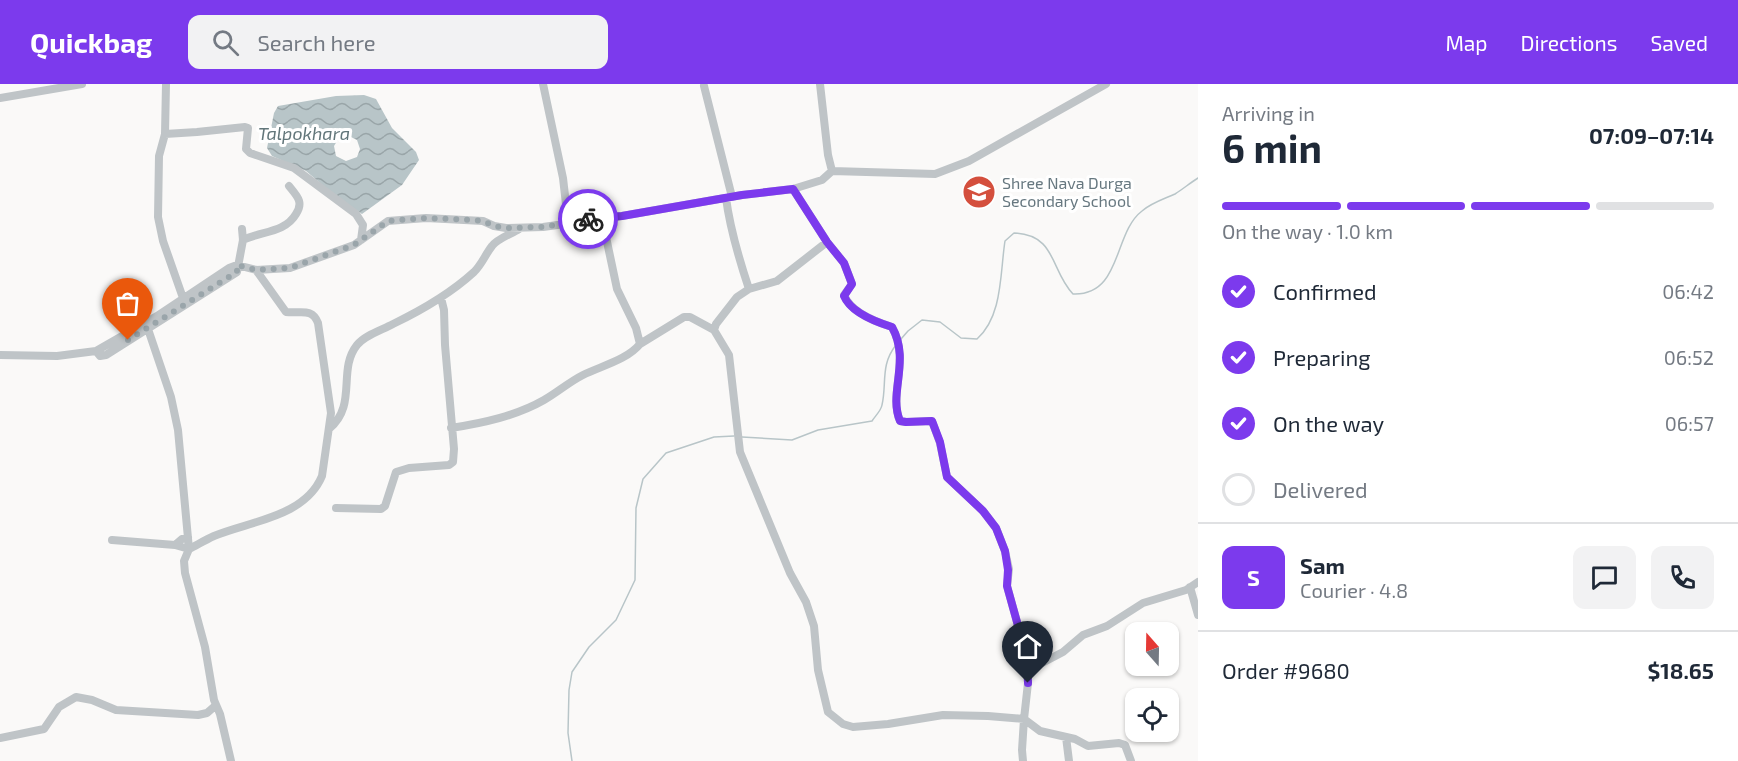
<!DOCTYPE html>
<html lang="en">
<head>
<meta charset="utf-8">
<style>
	body { margin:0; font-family:"Exo 2",sans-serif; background:#f2f2f3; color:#1f2937; height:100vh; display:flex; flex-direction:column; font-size:22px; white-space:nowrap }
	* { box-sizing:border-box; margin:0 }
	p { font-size:20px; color:#747a83 }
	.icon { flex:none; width:33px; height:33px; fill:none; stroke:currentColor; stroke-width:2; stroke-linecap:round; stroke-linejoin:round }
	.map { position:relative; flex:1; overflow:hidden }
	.panel { display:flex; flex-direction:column; background:#fff; width:540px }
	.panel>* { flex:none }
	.needle { width:39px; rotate:340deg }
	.fabs { position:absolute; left:1125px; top:538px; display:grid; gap:12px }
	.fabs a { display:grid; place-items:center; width:54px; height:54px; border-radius:12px; background:#fff; box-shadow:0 2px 4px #0004; font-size:30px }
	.pin { position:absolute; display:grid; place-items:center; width:51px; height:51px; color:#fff; margin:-62px -26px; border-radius:50% 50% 50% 0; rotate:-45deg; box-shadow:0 0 6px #0007 }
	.pin .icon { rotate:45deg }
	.courier { position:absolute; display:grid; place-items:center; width:60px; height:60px; margin:-30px; border:4px solid #7c3aed; border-radius:50%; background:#fff; color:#222; box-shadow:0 2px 8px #0007 }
	.summary em { font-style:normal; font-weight:700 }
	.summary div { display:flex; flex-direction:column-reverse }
	.summary { display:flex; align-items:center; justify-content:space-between; height:102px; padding:0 24px }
	h1 { font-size:39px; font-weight:700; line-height:45px }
	.bar { display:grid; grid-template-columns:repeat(4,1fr); gap:9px 6px; align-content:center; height:72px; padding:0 24px }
	.bar i { height:8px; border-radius:4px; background:#e0e1e3 }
	.bar .selected { background:#7c3aed }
	.bar p { grid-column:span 4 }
	.line { display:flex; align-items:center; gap:15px; padding:0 24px; border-top:2px solid #e0e1e3 }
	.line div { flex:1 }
	.round { display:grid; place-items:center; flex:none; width:63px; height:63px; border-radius:12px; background:#f2f2f3 }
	ol { padding:0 24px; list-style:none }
	li { display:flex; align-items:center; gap:18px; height:66px }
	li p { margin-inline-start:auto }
	li .icon { padding:6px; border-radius:50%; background:#7c3aed; color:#fff; stroke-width:4 }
	li:last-child { color:#747a83 }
	li i { width:33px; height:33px; border:3px solid #e0e1e3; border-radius:50% }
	header { display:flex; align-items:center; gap:36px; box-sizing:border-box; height:84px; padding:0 30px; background:#7c3aed; color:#fff }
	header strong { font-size:28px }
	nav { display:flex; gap:33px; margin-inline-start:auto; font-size:21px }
	.search { width:420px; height:54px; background:#f2f2f3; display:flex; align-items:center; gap:15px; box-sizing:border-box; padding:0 21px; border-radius:12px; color:#747a83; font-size:22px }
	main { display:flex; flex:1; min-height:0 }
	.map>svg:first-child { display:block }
</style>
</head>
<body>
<header>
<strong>Quickbag</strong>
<div class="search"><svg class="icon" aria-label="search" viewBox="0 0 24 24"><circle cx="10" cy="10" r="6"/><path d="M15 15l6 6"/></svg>Search here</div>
<nav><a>Map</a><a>Directions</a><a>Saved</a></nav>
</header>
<main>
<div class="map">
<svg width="1198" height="677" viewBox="0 0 1198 677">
	<defs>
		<pattern id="water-waves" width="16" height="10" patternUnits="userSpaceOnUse" patternTransform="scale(1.5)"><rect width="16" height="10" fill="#b8c5c8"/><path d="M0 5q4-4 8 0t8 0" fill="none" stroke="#99a5a8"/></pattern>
	</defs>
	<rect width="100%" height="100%" fill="#faf9f8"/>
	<path fill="url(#water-waves)" fill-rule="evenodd" d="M364,11L376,15L392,44L416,68L419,76L402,101L362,130L339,115L306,87L272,72L267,64L274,29L278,22L336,12ZM347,51L357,56L360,65L357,73L346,77L336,72L334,62L339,54Z"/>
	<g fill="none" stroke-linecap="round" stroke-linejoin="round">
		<path stroke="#b8c5c8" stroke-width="1.5" d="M901,255L908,247L922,236L940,238L961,254L977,255C1003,232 1000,188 1005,157L1014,149C1057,151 1050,186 1073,210C1122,212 1113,149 1142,127C1151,119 1164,115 1175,110C1183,105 1190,99 1198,94
			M742,353L792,356L818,346L872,337C875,332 881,327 882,321C887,300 880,281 896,261
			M572,677L568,649L569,606L572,588L589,563L616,536L635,496L636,424L643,395L666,369L714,353L734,352"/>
		<path stroke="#bfc4c7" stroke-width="8" d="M166,0L165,50L159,72L158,133L163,157L183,214
			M543,0L563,94L568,138
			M820,0L828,71L832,87
			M704,2L732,113
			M0,14L82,0
			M165,50L197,48L245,43L248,44L246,65L250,69L294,84L356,130L363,141L361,156
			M793,105L827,158L844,179L852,200L844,211C851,229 876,238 892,243C911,277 888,308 900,337L906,338L932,337L940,359L947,393L983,427L996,444L1005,467L1009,485L1007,502L1027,574L1028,599L1024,635L1040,647L1075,655L1088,662L1119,659L1125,661L1131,677
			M726,114C730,145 739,175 749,205
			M243,156C261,147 285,149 296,130C304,118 297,112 289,102
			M827,158L777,197L749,205L737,213L716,240L714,246L729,271L740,368L790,489L806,518L814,542L818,586L828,628L843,640L853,643L888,640L943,631L988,632L1024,635L1022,666L1023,677
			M148,245L171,313L178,346L189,465L184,477L185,489L205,563L214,616L220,630L231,677
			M640,260L684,233H690L714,246
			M96,267L100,272L106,271L237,188L243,156L242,145
			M0,271L57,272L96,267L157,232L229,184L237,181L256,186L290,184L354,161L388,137L426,134L483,137L494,142L506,144L543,143L622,132L742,111L793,105L822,96L832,87L935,90L969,77L1106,0
			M451,344C483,339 516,332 544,316C558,308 569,298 583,291C601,282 627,276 640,260L636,244L617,205L602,134
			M329,345C358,321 337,286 357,261C365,251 382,246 393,240C422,226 450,210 474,188C482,180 485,171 492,162C497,155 511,150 519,145
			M336,424L381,425L385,422L396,388L409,384L449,381L453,378L454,365L445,261L444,226L441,214
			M112,456L175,461L182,455L188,453
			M175,461L189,465C197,461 205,456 214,452C250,437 305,433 322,392L331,329L318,239C312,223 300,230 286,228L256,186
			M1190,503L1198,531
			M1027,574L1042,579L1063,568L1083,551L1107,542L1143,519L1186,506L1198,498
			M1066,653L1069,677
			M0,654L44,645L59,623L76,613L92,616L116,626L198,631L207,629L215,622"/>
	</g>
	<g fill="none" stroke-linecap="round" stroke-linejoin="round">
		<path stroke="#9aa5aa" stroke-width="6" stroke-dasharray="0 10.8" d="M128,256L237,188V181L256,186L290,184L354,161L388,137L426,134L471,136L483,137L494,142L506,144L543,143L588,135"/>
		<path stroke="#7c3aed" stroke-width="8" d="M588,135L622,132L742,111L793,105L827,158L844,179L852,200L844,212C851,229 876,238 892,243C911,277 888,309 900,337L906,338L932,337L940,358L947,393L983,427L996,444L1005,467L1008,486L1007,502L1027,574L1028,599"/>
	</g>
	<defs>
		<symbol id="school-disc" viewBox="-11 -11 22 22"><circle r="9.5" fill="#d44f3d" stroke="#fff"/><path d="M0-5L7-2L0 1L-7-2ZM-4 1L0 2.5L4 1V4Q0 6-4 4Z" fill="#fff"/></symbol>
	</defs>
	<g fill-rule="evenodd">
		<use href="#school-disc" x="960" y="89" width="38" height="38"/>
	</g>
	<g text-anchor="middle" stroke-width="6" stroke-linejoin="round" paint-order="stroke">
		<g font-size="16" fill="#677880" stroke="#fff" text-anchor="start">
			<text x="1002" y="105">Shree Nava Durga<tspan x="1002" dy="18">Secondary School</tspan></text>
		</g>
		<g font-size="18" font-style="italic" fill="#62767a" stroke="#fff">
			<text x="304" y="56">Talpokhara</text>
		</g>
	</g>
</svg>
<div class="fabs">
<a><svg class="needle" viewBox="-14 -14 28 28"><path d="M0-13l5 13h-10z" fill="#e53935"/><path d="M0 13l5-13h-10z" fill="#747a83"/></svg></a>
<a><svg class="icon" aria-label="locate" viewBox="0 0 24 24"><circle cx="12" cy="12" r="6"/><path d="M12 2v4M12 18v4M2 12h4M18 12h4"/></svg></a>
</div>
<div class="pin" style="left:128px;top:256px;background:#ea580c"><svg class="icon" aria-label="bag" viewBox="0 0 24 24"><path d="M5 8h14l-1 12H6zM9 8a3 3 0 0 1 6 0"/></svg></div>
<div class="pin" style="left:1028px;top:599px;background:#1f2937"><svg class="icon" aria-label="home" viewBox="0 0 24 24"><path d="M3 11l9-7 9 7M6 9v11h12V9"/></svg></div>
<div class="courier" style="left:588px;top:135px"><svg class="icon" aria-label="bike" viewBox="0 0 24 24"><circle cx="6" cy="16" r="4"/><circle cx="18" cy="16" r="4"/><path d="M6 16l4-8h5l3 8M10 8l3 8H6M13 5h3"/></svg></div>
</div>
<section class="panel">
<div class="summary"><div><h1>6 min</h1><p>Arriving in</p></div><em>07:09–07:14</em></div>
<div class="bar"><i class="selected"></i><i class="selected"></i><i class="selected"></i><i></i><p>On the way · 1.0 km</p></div>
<ol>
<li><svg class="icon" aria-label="check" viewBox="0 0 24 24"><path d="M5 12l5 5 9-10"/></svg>Confirmed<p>06:42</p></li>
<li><svg class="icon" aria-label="check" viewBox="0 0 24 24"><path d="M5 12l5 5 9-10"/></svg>Preparing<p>06:52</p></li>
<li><svg class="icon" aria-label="check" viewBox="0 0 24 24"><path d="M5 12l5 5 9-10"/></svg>On the way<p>06:57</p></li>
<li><i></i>Delivered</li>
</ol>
<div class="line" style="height:108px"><b class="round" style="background:#7c3aed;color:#fff">S</b><div><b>Sam</b><p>Courier · 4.8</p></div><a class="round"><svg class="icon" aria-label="chat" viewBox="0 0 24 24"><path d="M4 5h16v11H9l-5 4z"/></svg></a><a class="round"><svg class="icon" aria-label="phone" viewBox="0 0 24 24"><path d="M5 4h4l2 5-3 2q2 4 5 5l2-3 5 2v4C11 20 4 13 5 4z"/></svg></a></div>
<div class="line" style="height:78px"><div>Order #9680</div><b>$18.65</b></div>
</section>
</main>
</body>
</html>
